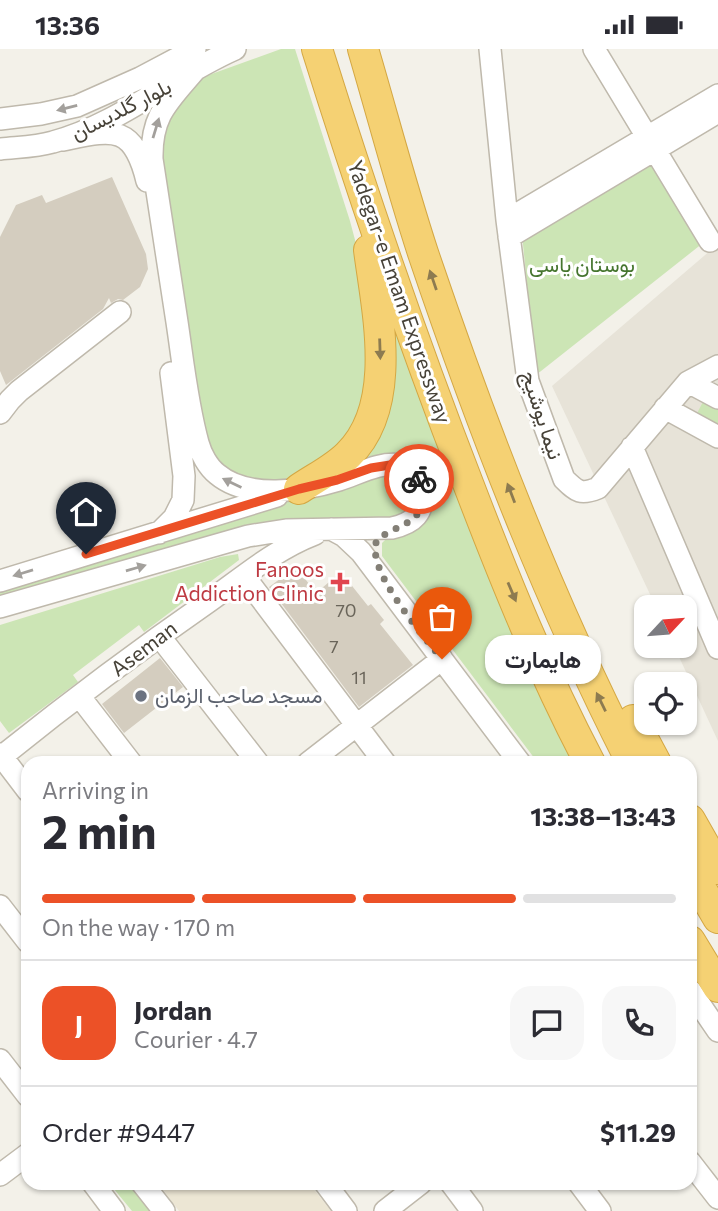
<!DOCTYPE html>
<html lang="en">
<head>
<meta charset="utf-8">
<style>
	body { margin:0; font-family:Commissioner,Vazirmatn,sans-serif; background:#f7f7f7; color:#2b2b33; height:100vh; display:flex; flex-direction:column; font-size:26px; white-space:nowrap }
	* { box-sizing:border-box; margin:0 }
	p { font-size:23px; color:#7c7c81 }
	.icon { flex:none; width:38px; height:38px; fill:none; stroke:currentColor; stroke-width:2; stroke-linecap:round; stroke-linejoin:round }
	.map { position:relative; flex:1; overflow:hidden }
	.sheet { position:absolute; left:21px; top:707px; width:676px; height:434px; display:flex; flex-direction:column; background:#fff; border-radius:21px; box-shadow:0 2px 5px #0004 }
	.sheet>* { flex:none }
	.needle { width:46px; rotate:64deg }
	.fabs { position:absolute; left:634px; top:546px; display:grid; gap:14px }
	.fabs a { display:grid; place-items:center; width:63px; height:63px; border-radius:14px; background:#fff; box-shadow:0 2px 5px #0004; font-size:35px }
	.pin { position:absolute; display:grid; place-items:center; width:60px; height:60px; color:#fff; margin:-72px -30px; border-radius:50% 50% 50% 0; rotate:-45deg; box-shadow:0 0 7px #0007 }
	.pin .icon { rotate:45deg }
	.courier { position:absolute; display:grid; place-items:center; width:70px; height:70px; margin:-35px; border:5px solid #ec5127; border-radius:50%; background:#fff; color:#222; box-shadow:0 2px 9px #0007 }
	.bubble { position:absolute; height:49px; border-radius:21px; background:#fff; box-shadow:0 2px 5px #0004; font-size:23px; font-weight:700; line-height:49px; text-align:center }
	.overview em { font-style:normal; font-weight:700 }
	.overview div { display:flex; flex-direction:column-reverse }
	.overview { display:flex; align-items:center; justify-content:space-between; height:119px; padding:0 21px }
	h1 { font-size:46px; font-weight:700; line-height:52px }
	.bar { display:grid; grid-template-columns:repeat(4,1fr); gap:10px 7px; align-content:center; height:84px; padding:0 21px }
	.bar i { height:9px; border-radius:5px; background:#e1e1e2 }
	.bar .selected { background:#ec5127 }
	.bar p { grid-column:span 4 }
	.line { display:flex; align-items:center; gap:18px; padding:0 21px; border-top:2px solid #e1e1e2 }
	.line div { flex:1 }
	.round { display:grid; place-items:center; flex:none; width:74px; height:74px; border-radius:21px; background:#f7f7f7 }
	.status { display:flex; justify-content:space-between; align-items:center; height:49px; padding:0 35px; background:#fff; direction:ltr }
	.status svg { height:19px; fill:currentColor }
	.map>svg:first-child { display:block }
</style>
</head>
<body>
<div class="status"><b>13:36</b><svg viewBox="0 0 49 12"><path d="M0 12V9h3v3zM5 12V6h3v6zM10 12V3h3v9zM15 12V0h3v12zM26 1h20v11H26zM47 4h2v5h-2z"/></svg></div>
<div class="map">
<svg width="718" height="1162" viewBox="0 0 718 1162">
	<rect width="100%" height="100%" fill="#f3f1e9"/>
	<path fill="#e7e3d8" d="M718,195V692L674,597H684V558H656L552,337Z"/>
	<path fill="#ece6d4" d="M158,1134H309L331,1162H179Z"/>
	<path fill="#cce5b5" d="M281,0H295L350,172L359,206L371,307L355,391L293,429L266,436L227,424L211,401L200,360L166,165L160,87L185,42L206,27Z
		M653,113L703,194L536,326L522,185Z
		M385,248L419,348L481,508L576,714H538L382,507V494L387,489L410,481L425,426L352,409Z
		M705,349L718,356V380L695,368Z
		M379,424C386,425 396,424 403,427C416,433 417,452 407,462C406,464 400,468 398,469L250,477L0,550V539Z
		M238,505L239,511L144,583L139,576L73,626L78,633L9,684L0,672V576L220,508Z
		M109,1134H131L154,1162H132Z"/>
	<path fill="#d4cdbf" d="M112,128L146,205L148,220L140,238L123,251L118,250L111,254L109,249L103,260L6,336L0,322V188L16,156L42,146L46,154Z
		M296,518L316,544L341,523L368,557L371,555L384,571L380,575L413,616L359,658L269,538Z
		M160,609L183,638L124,684L102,655Z"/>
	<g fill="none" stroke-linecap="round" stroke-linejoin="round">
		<defs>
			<path id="minor" d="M490,0L507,171L528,332L564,430C577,443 581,446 598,439L688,333L718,317
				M594,0L710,192
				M0,70L41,65L77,57L140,29L195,0
				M63,91C112,81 133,74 147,132
				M0,100C18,98 36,98 53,93C120,75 173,27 235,0
				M507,171L718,46
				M509,188L718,63
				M688,333L718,349
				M665,359L718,388
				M0,364L10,351L19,342L120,263
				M632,398L718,599
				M331,480L344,487L361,503L520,714
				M159,484L174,469L183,451L184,427L171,324
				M244,527L385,714
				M0,532L277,447
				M0,558L248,487L286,481L392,479C401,477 410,474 416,467C429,451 423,420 401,416C381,412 358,425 339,431C303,442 248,451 217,425C208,418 201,405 198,394C187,354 183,313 177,273C169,219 160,164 152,110C151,66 168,53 195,21
				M160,588L258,714
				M80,648L131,714
				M0,705L28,742
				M0,709C68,654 139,601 211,551C244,527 276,500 315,485
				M308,714L442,610
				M0,857L28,893
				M690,941L718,982
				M0,1011L28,1047
				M690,1113L718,1149
				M0,1126L28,1105
				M93,1134L114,1162
				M142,1134L164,1162
				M325,1134L346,1162
				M451,1134L472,1162
				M579,1134L600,1162
				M385,1162L421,1134"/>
			<path id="highway" d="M317,0C363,147 413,293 469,437C505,531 543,625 590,714
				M363,0C383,68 401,137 423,204C482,378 548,550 632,714
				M299,440C315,429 334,420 348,406C399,357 377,263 369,201
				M633,671L656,714
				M690,771L718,820
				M690,821L718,869
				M690,892L718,938"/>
		</defs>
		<use href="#minor" stroke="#bfb9ac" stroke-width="24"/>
		<use href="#highway" stroke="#d4a743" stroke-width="32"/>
		<use href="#minor" stroke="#fff" stroke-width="21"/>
		<use href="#highway" stroke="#f5d173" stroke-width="30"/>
	</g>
	<defs><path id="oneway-solid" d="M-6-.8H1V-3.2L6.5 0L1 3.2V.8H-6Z" transform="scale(1.75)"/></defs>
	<g fill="#a3a09c">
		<use href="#oneway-solid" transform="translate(67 59) rotate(166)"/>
		<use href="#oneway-solid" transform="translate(156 79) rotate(-73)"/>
		<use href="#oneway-solid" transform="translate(232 434) rotate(-154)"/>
		<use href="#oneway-solid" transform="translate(136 519) rotate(-16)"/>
		<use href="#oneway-solid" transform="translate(23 524) rotate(163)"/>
	</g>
	<g fill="#8d7b50">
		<use href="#oneway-solid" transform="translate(433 231) rotate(-109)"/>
		<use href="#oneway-solid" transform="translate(380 300) rotate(88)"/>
		<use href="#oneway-solid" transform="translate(511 444) rotate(-111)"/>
		<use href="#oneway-solid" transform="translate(512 543) rotate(67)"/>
		<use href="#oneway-solid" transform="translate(601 653) rotate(-116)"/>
	</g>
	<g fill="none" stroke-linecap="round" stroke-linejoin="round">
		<path stroke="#837f76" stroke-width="7" stroke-dasharray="0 12.6" d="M419,430C422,437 424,444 423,452C419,476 393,477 377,491C364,520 424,587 442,610"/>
		<path stroke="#ec5127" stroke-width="9" d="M86,505L299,440L337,431L371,419L390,416H402L413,422L419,430"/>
	</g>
	<path fill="#e0444e" stroke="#fff" stroke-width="2.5" d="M336.5 522.5h7v7h7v7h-7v7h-7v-7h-7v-7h7z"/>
	<circle fill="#6b7280" stroke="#fff" stroke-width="2.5" cx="141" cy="647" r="7"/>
	<g text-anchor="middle" stroke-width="6" stroke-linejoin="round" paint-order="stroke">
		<g font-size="18" fill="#6a655a">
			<text x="346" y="568">70</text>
			<text x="334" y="604">7</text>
			<text x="359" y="635">11</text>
		</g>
		<g font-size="21" fill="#474238" stroke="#fff">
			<text transform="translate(121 61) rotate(-27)" y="7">بلوار گلدیسان</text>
			<text transform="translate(399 243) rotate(71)" y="7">Yadegar-e Emam Expressway</text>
			<text transform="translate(542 366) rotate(72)" y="7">نیما یوشیج</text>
			<text transform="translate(144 600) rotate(-37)" y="7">Aseman</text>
		</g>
		<g font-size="21" fill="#45752e" stroke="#fff">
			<text x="582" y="223">بوستان یاسی</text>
		</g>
		<g font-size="21" fill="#be3a42" stroke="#fff" text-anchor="end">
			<text x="324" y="528">Fanoos<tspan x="324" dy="24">Addiction Clinic</tspan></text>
		</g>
		<g font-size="21" fill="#5b616d" stroke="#fff" text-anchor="start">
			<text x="155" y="654">مسجد صاحب الزمان</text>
		</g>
	</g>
</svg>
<div class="fabs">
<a><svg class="needle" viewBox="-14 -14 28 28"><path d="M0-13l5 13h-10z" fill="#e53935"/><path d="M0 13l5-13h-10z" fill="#7c7c81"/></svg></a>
<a><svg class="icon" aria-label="locate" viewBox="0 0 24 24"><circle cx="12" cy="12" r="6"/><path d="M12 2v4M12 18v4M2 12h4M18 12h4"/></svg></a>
</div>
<div class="pin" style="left:442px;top:610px;background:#ea580c"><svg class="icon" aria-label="bag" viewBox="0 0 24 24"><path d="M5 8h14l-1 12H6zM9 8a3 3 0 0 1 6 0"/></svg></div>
<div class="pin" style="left:86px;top:505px;background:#1f2937"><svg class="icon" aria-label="home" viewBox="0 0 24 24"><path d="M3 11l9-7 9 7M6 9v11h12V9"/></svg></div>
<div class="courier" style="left:419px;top:430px"><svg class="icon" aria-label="bike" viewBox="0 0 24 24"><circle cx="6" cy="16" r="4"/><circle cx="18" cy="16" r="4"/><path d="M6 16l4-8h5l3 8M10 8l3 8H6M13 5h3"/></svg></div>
<div class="bubble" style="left:485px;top:586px;width:116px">هایمارت</div>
<section class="sheet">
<div class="overview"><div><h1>2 min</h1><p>Arriving in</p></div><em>13:38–13:43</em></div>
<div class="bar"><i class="selected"></i><i class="selected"></i><i class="selected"></i><i></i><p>On the way · 170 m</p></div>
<div class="line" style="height:126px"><b class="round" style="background:#ec5127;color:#fff">J</b><div><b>Jordan</b><p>Courier · 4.7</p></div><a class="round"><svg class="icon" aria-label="chat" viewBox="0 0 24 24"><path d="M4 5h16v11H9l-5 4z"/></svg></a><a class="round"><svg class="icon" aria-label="phone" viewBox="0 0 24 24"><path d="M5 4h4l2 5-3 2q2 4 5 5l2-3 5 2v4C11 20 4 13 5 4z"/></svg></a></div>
<div class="line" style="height:91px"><div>Order #9447</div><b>$11.29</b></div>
</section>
</div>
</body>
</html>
